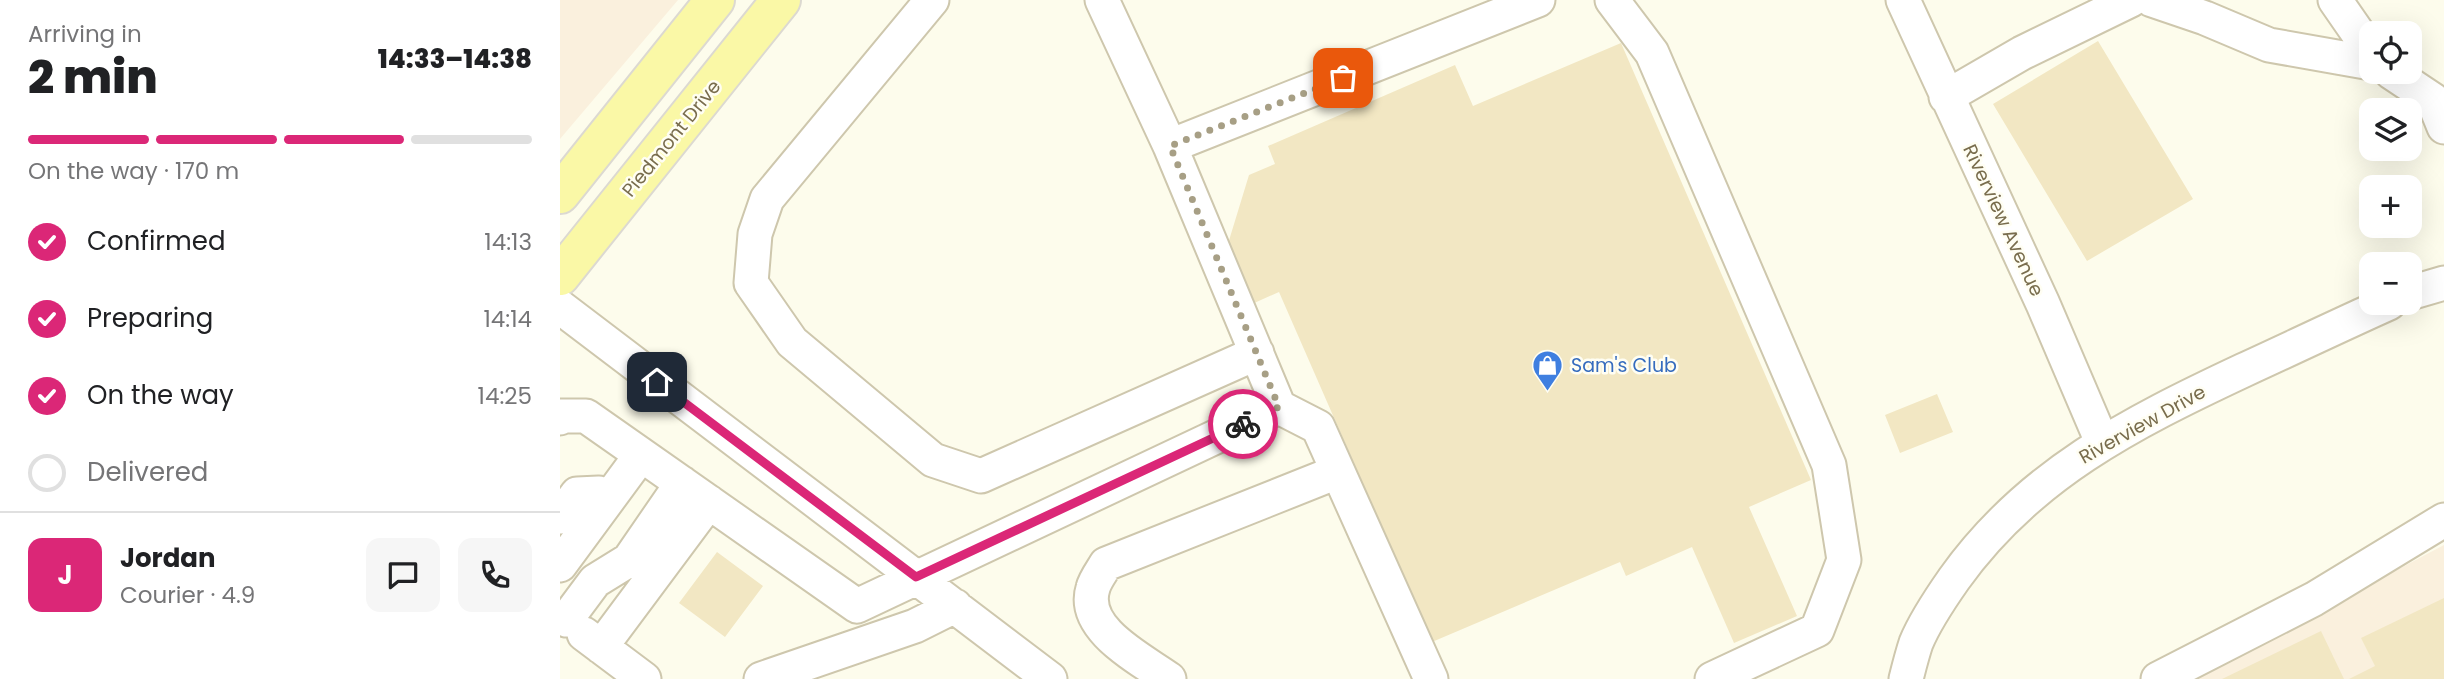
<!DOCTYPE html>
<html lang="en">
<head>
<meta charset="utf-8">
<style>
	body { margin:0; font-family:Poppins,sans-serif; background:#f6f6f6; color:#202124; height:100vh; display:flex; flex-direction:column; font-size:26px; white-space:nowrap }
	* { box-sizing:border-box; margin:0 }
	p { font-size:23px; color:#757577 }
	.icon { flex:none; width:38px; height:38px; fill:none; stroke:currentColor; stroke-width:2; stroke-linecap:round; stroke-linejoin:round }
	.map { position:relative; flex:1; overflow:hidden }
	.panel { display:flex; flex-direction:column; background:#fff; width:560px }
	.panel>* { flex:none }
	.fabs { position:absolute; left:1799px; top:21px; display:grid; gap:14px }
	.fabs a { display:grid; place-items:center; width:63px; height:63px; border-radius:14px; background:#fff; box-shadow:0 7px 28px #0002; font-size:35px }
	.pin { position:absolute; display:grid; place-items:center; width:60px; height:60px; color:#fff; margin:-30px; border-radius:14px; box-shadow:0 4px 10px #0006 }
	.courier { position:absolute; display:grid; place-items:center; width:70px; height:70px; margin:-35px; border:5px solid #db2777; border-radius:50%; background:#fff; color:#222; box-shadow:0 2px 9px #0007 }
	.headline em { font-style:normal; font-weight:800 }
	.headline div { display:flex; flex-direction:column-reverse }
	.headline { display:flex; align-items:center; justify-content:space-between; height:119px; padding:0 28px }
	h1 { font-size:46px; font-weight:800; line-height:52px }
	.bar { display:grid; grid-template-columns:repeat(4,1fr); gap:10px 7px; align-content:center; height:84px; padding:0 28px }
	.bar i { height:9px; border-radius:5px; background:#e0e0e0 }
	.bar .active { background:#db2777 }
	.bar p { grid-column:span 4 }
	.line { display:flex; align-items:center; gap:18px; padding:0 28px; border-top:2px solid #e0e0e0 }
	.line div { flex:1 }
	.round { display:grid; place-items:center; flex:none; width:74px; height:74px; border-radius:14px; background:#f6f6f6 }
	ol { padding:0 28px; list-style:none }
	li { display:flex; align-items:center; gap:21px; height:77px }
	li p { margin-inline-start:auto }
	li .icon { padding:7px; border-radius:50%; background:#db2777; color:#fff; stroke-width:4 }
	li:last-child { color:#757577 }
	li i { width:38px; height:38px; border:4px solid #e0e0e0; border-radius:50% }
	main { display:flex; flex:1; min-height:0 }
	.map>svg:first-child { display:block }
</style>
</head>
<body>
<main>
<section class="panel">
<div class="headline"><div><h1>2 min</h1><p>Arriving in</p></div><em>14:33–14:38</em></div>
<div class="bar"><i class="active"></i><i class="active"></i><i class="active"></i><i></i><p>On the way · 170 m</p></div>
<ol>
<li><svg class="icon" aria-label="check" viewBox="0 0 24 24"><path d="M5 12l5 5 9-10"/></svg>Confirmed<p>14:13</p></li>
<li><svg class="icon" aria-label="check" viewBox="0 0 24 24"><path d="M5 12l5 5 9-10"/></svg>Preparing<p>14:14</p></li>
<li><svg class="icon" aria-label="check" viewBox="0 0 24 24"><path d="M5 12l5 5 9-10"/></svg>On the way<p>14:25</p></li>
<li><i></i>Delivered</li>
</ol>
<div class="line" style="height:126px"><b class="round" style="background:#db2777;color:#fff">J</b><div><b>Jordan</b><p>Courier · 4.9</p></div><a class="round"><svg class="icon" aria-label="chat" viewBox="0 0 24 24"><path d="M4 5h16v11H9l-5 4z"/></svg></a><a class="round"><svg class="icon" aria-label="phone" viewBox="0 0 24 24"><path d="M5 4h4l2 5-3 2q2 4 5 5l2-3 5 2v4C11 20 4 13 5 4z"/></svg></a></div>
</section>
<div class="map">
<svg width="1884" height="679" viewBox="0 0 1884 679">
	<rect width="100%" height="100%" fill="#fdfcec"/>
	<path fill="#faf0dd" d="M0,0H118L0,139Z
		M1884,545V679H1622L1784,598Z"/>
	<path fill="#f2e7c3" d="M1538,41L1633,199L1527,261L1433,104Z
		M1061,43L1251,480L1189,507L1237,616L1174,643L1132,547L1066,576L1060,562L872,642L719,292L692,304L667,247L689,175L715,164L708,146L895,65L913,106Z
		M1377,394L1393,432L1340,453L1325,415Z
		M157,552L203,586L165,637L119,603Z
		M1884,598V679H1789L1815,666L1801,638Z
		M1761,631L1784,679H1662Z"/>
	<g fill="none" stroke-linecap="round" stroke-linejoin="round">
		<defs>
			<path id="minor" d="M372,0L207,199L195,234L191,283L232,342L373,460L421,476L697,353
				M542,0L610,146
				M1052,0L1092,53L1269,465L1284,560L1257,630L1152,679
				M1343,0L1483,304L1542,442
				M1592,0L1645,18L1709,45L1811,63
				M1775,0L1811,52
				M1831,72L1873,100L1884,127
				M1386,97L1462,53L1571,0
				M1850,293L1884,283
				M0,307L490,679
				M0,418L2,416H26L297,606L719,407
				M0,517L17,494L39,493
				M0,565L81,455
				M6,620L35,581L69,560L122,483
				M24,634L84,679
				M41,647L149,502
				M201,679L355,626L395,606
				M609,679C581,659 520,629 533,588C535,580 542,571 546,564L777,472
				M871,679L758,427L719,407L610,146L978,0
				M1346,679C1349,667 1352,655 1356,643C1365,621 1380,599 1394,579C1468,475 1571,423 1684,370C1732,348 1780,325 1829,303
				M1598,679L1754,599L1884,520"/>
			<path id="major" d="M0,194L155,0
				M0,276L221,0"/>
		</defs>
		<use href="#minor" stroke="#cec7ad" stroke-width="37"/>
		<use href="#major" stroke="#dcd9d1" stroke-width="42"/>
		<use href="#minor" stroke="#fff" stroke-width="33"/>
		<use href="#major" stroke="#faf8a6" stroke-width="38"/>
	</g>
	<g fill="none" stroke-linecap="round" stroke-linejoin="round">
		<path stroke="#a79f85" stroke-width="7" stroke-dasharray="0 12.6" d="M683,424L719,407L610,146L783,78"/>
		<path stroke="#db2777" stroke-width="9" d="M97,382L356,577L683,424"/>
	</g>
	<defs>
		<symbol id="shop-pin" viewBox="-11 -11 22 30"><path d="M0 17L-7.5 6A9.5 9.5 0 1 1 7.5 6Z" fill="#3f7fe0" stroke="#fffef3"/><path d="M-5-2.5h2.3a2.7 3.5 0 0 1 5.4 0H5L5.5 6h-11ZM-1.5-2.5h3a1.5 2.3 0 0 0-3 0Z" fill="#fff"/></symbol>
	</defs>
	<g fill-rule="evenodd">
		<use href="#shop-pin" x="970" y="348" width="35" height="47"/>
	</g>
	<g text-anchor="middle" stroke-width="5" stroke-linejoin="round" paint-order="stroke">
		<g font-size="19" fill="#796d4d" stroke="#fffef3">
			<text transform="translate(111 138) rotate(-51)" y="7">Piedmont Drive</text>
			<text transform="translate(1444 220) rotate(65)" y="7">Riverview Avenue</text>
			<text transform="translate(1582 424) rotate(-29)" y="7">Riverview Drive</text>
		</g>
		<g font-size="19" fill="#366cbe" stroke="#fffef3" text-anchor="start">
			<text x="1011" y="372">Sam's Club</text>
		</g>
	</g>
</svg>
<div class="fabs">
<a><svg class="icon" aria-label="locate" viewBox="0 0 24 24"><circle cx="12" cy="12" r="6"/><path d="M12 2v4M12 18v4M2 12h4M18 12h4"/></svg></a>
<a><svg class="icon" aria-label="layers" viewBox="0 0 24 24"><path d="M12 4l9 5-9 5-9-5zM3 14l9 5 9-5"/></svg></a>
<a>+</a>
<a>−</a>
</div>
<div class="pin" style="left:783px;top:78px;background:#ea580c"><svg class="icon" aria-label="bag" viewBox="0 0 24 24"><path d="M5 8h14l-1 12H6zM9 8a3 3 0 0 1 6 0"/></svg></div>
<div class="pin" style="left:97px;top:382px;background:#1f2937"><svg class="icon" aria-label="home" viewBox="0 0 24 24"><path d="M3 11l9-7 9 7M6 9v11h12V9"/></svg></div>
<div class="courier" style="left:683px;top:424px"><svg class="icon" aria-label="bike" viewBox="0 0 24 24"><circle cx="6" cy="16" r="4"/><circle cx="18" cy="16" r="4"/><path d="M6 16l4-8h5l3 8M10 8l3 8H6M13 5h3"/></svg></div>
</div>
</main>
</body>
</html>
